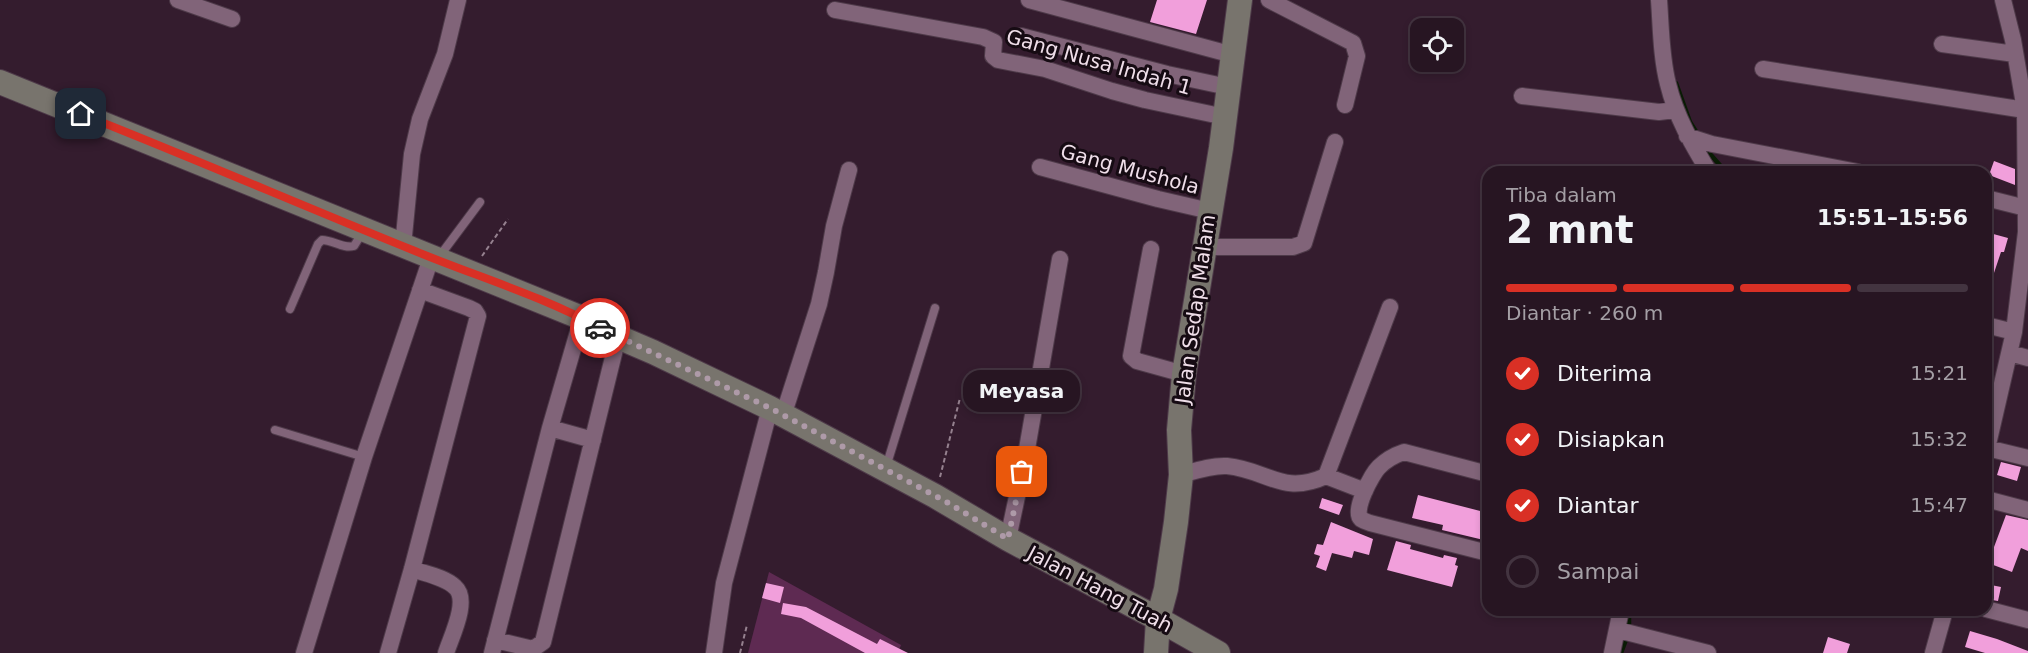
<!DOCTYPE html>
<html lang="id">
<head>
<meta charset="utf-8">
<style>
	body { margin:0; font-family:"DejaVu Sans",sans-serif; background:#2f1e2a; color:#f1f3f6; height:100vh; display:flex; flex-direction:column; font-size:22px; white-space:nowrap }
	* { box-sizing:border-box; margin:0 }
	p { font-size:20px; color:#a49fa5 }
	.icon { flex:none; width:33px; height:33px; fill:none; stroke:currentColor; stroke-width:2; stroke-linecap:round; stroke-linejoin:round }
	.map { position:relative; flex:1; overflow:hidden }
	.side { position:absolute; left:1482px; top:166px; width:510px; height:450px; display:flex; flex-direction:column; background:#271522; border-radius:18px; box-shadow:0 3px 9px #0003,0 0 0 2px #433440 }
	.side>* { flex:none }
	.controls { position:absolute; left:1410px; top:18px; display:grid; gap:12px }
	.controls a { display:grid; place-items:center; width:54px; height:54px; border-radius:12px; background:#271522; box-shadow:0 3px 9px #0003,0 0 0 2px #433440; font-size:30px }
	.pin { position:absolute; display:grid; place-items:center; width:51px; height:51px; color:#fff; margin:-26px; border-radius:12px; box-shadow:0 3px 9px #0006 }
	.courier { position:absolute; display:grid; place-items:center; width:60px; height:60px; margin:-30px; border:4px solid #d93025; border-radius:50%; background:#fff; color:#222; box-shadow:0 2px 8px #0007 }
	.bubble { position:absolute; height:42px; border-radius:18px; background:#271522; box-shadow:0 3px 9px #0003,0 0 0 2px #433440; font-size:20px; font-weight:800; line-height:42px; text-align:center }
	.head em { font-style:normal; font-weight:800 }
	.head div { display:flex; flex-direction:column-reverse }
	.head { display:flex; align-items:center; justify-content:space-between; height:102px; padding:0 24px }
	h1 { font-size:39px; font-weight:800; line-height:45px }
	.bar { display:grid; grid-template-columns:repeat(4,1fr); gap:9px 6px; align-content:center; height:72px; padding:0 24px }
	.bar i { height:8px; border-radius:4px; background:#433440 }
	.bar .current { background:#d93025 }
	.bar p { grid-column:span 4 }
	ol { padding:0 24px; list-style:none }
	li { display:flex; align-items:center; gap:18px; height:66px }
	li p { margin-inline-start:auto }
	li .icon { padding:6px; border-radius:50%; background:#d93025; color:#fff; stroke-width:4 }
	li:last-child { color:#a49fa5 }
	li i { width:33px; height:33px; border:3px solid #433440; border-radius:50% }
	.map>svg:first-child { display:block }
</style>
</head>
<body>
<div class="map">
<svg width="2028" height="653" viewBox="0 0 2028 653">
	<rect width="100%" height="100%" fill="#341c2e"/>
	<path fill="#5e2a52" d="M769,572L901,645L898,653H748Z"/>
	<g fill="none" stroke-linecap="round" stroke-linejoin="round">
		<path stroke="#091b04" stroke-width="4.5" d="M1676,83L1690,122L1697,133
			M1703,146L1726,172
			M1629,610V629
			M1621,653L1627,637"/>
	</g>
	<path fill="#f19fdb" d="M1157,0H1207L1196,34L1150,22Z
		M1994,161L2015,169V185L1989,175Z
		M1986,232L2008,238L2004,252H2001L1988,291H1986Z
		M2001,462L2021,467L2017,481L1997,475Z
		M1418,495L1488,513V541L1442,530L1443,525L1412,518Z
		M1322,498L1343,505L1339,515L1319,508Z
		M2006,515L2028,520V551L2021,548L2012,572L1988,563Z
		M1331,522L1373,539L1369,555L1354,551L1352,558L1332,553L1326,571L1316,567L1320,556L1314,554L1317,544L1323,545Z
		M1396,541L1411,545L1410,549L1443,558L1444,555L1457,558L1455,565L1458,566L1452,587L1387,570Z
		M766,583L784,587L780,603L762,598Z
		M1986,584L2001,587L1998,601L1986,599Z
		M783,603L806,607L877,644L880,639L908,653H865L801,618L781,614Z
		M1970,631L1997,639L2028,651V653H1985L1965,647Z
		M1828,637L1850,644L1847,653H1823Z"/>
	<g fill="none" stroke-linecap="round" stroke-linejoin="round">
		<defs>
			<path id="lane" d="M439,257L480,202
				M290,309L318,244L322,240C333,240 343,249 354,246L364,230
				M275,430L364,457
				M886,467L935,308"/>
			<path id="street" d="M178,0L232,19
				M1029,0L1233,55
				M1269,0L1353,43L1357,56L1345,105
				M1659,0C1661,27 1661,57 1668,84C1676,117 1692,144 1709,172
				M835,10L983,37L994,42L993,56L998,60L1045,69L1112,91L1145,100L1225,117
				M1021,36L1167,74L1228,87
				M1942,44L2015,54
				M1763,69L2025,110
				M1522,96L1659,112L1675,110
				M1687,136L1712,144L1858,172
				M1040,167L1158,199L1210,211
				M1986,198L2026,208
				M403,246L412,154L420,119L445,54L458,0
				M1204,247H1293L1304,243L1335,142
				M1151,249L1131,356L1137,361L1184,374
				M1986,325L2014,332
				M2010,353L2028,358
				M783,416L819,304L826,272L834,226L849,170
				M550,428L593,440
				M1987,448L2028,458
				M1986,453L2014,332L2026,232L2025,110L2013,40L2003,0
				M1488,474L1404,452C1395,455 1387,459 1379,467C1372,474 1352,511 1361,519C1364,521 1367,522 1370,523L1488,553
				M1181,475C1195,471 1212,465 1227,466C1268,470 1282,496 1326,476L1390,307
				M1326,476L1365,491
				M1986,499L2028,510
				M1008,539L1027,449L1060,259
				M412,569C426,574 445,577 455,587C470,600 451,637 446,653
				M1986,609L2028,620
				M1618,630L1708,653
				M495,640L533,649L543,642L618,337
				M304,653L364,457L431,258
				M388,653L412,569L478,316L475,311L469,308L420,290
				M492,653L550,428L582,318
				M714,653L724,583L770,408
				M1612,653L1621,610
				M1933,653L1945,610"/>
			<path id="secondary" d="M0,82L582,318L618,337L653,352L770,408L935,496L1008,539L1158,619L1218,653
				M1156,653L1158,619L1166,589L1176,522L1181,475L1179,430L1184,374L1221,148L1240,0"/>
		</defs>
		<use href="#lane" stroke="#4e3a49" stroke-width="10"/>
		<use href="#street" stroke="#4e3a49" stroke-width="18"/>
		<use href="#secondary" stroke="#4e3a49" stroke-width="26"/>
		<path stroke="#95818f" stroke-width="2" stroke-dasharray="4.5 3" stroke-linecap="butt" d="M482,256L508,219
			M940,477L960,398
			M740,653L747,625"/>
		<use href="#lane" stroke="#816479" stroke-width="8"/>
		<use href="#street" stroke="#816479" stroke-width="16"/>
		<use href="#secondary" stroke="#78746d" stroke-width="24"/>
	</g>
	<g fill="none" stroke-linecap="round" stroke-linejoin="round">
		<path stroke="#ae9aa8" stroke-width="6" stroke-dasharray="0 10.8" d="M600,328L770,408L945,501L1008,539L1022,472"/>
		<path stroke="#d93025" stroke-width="8" d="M81,114C193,158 303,206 415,251C475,276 543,296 600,328"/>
	</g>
	<g text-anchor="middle" stroke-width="6" stroke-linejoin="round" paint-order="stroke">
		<g font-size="20" fill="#efdee9" stroke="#160b13">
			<text transform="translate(1099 62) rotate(16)" y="7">Gang Nusa Indah 1</text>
			<text transform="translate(1130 169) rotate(15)" y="7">Gang Mushola</text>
			<text transform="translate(1195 309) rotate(-82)" y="7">Jalan Sedap Malam</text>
			<text transform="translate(1100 589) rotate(28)" y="7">Jalan Hang Tuah</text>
		</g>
	</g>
</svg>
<div class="controls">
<a><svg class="icon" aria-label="locate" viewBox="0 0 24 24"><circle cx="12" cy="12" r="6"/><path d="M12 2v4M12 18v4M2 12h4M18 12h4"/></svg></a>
</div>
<div class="pin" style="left:1022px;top:472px;background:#ea580c"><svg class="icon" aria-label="bag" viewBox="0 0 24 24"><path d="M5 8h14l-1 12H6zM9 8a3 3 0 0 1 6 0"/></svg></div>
<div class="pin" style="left:81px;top:114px;background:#1f2937"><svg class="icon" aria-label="home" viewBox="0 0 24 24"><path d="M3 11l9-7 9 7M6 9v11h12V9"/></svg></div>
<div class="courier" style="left:600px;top:328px"><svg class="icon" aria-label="car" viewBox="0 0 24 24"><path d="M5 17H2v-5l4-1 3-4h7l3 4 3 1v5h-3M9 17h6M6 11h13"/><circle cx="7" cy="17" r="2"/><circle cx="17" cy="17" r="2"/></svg></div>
<div class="bubble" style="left:963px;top:370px;width:117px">Meyasa</div>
<section class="side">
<div class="head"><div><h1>2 mnt</h1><p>Tiba dalam</p></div><em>15:51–15:56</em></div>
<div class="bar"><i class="current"></i><i class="current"></i><i class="current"></i><i></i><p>Diantar · 260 m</p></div>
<ol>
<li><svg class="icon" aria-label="check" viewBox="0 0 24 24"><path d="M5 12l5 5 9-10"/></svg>Diterima<p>15:21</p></li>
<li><svg class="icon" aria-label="check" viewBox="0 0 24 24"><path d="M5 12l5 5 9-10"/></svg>Disiapkan<p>15:32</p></li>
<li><svg class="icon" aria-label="check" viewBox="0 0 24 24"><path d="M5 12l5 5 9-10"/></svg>Diantar<p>15:47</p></li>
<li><i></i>Sampai</li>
</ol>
</section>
</div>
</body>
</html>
